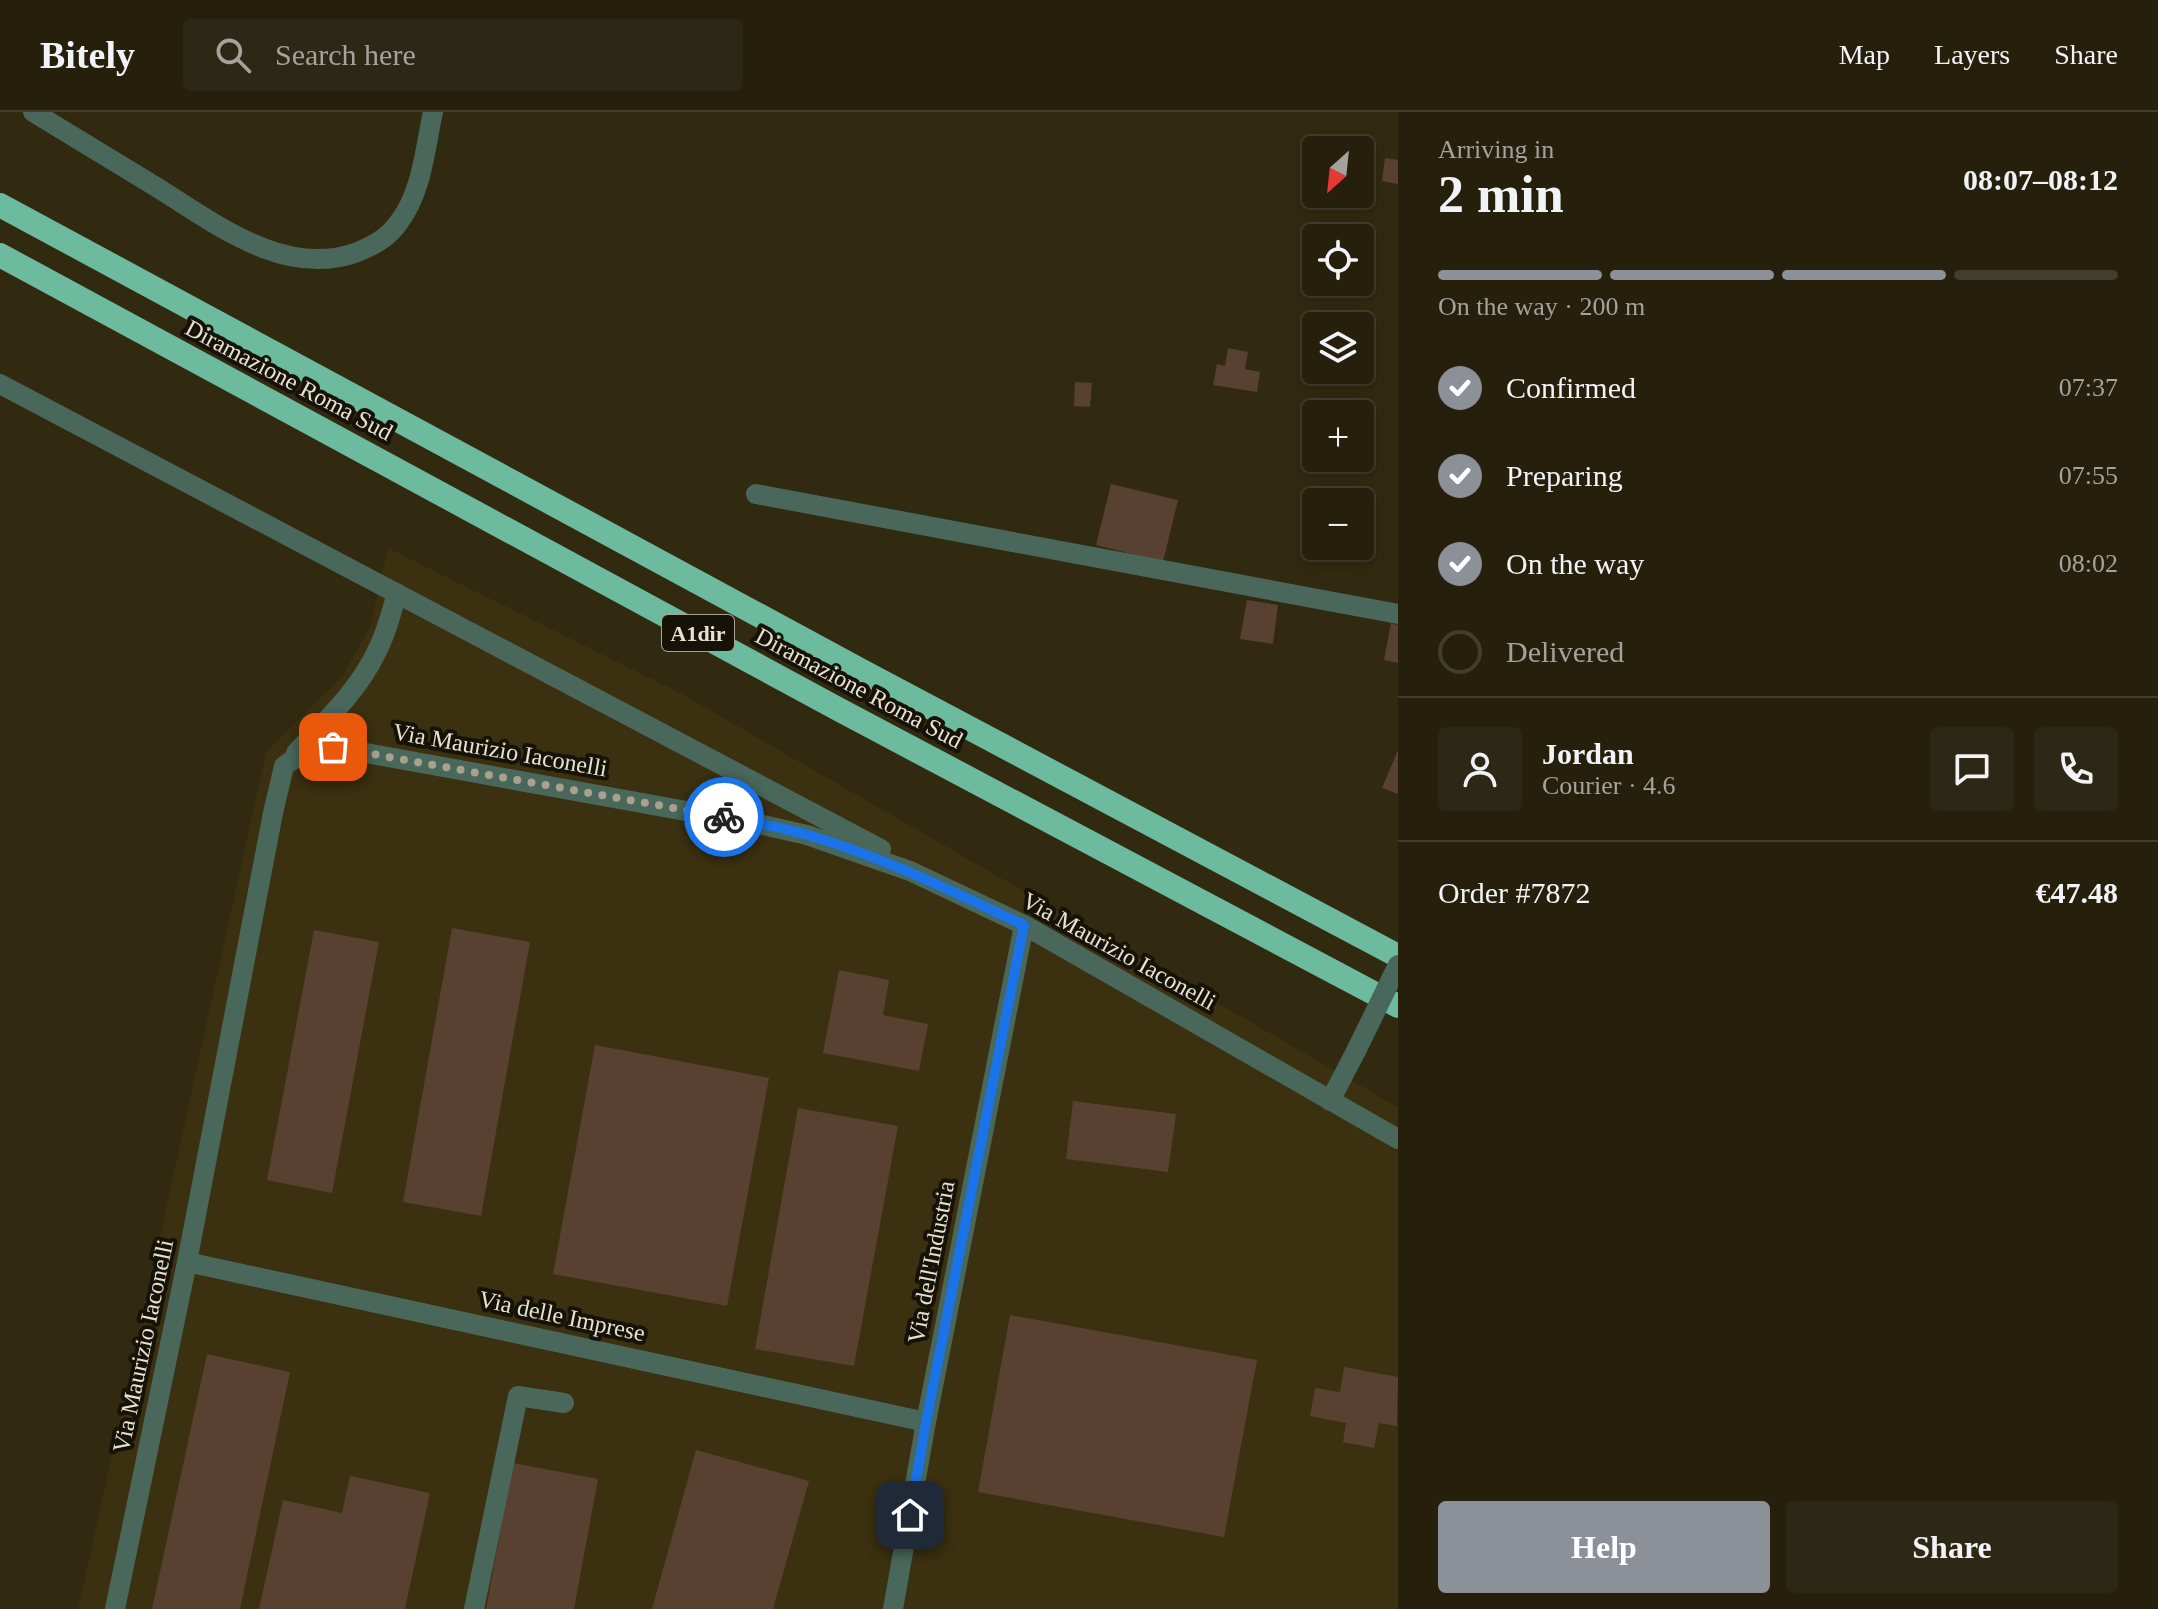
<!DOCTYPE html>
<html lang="en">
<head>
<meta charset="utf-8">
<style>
	body { margin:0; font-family:Georgia,serif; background:#2d2715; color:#f1f3f6; height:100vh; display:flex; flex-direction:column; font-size:30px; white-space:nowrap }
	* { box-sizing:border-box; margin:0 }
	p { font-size:26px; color:#a3a29d }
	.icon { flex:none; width:44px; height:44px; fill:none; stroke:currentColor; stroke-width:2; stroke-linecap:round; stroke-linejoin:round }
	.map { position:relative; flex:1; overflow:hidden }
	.drawer { display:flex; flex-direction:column; background:#251f0c; width:760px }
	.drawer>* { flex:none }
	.needle { width:52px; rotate:207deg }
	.fabs { position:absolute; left:1302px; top:24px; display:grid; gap:16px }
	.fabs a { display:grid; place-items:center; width:72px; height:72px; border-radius:8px; background:#251f0c; box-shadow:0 4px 12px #0003,0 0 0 2px #423d2d; font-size:40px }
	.pin { position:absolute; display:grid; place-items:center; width:68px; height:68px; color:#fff; margin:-34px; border-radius:16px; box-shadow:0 4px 12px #0006 }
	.courier { position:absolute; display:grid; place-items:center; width:80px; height:80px; margin:-40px; border:6px solid #1a73e8; border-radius:50%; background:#fff; color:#222; box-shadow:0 2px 10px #0007 }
	.overview em { font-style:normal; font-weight:800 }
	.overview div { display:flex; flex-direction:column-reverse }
	.overview { display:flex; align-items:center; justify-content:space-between; height:136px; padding:0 40px }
	h1 { font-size:52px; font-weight:800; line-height:60px }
	.bar { display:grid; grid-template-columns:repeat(4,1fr); gap:12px 8px; align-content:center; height:96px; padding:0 40px }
	.bar i { height:10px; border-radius:6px; background:#423d2d }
	.bar .current { background:#8c9099 }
	.bar p { grid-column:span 4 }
	.line { display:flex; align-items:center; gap:20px; padding:0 40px; border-top:2px solid #423d2d }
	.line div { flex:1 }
	.round { display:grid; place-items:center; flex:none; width:84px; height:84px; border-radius:8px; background:#2d2715 }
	ol { padding:0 40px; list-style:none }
	li { display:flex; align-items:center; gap:24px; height:88px }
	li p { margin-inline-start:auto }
	li .icon { padding:8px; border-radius:50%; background:#8c9099; color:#fff; stroke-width:4 }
	li:last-child { color:#a3a29d }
	li i { width:44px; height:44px; border:4px solid #423d2d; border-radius:50% }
	.cta { display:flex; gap:16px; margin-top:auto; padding:16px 40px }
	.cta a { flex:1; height:92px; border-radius:8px; background:#8c9099; color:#fff; font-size:32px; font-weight:800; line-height:92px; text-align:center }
	.cta a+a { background:#2d2715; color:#f1f3f6 }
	header { display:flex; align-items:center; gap:48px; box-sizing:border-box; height:112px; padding:0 40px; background:#251f0c; border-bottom:2px solid #423d2d }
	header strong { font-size:38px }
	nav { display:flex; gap:44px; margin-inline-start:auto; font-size:28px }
	.search { width:560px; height:72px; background:#2d2715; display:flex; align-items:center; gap:20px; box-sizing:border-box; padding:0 28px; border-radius:8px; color:#a3a29d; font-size:30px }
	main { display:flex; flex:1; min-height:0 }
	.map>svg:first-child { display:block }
</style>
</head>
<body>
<header>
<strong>Bitely</strong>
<div class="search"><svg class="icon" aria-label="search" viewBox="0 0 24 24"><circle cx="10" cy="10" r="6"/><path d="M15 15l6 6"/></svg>Search here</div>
<nav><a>Map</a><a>Layers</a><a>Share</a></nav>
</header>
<main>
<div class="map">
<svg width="1398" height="1497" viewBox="0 0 1398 1497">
	<rect width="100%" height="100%" fill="#312910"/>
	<path fill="#3b300f" d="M388,436L682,582L1398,995V1497H78L266,640L343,563L370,515Z"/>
	<path fill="#594131" d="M1385,46L1398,48V72L1382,69Z
		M1228,236L1248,240L1245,257L1260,260L1257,280L1213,273L1217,252L1225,254Z
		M1075,270L1092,271L1090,295L1074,294Z
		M1111,372L1178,388L1163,450L1096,433Z
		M1247,488L1278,493L1273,532L1240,527Z
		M1391,511L1398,513V551L1384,548Z
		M1398,638V682L1382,676Z
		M452,816L530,830L481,1104L403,1090Z
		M314,818L379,830L332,1081L267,1068Z
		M839,858L889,868L883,903L928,912L919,959L823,941Z
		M595,933L769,966L727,1194L553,1162Z
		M1073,989L1176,1002L1168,1060L1066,1047Z
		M798,996L898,1014L854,1254L755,1237Z
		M1010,1203L1257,1248L1224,1425L978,1380Z
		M207,1242L290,1260L240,1497H152Z
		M1344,1255L1398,1265L1397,1314L1379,1311L1374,1336L1343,1330L1346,1311L1310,1304L1315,1276L1340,1280Z
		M696,1338L809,1369L773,1497H652Z
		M513,1351L598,1367L574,1497H486Z
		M350,1364L430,1381L405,1497H259L283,1388L342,1401Z"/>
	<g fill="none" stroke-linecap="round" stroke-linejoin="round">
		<path stroke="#49675b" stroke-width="20" d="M33,0C73,24 113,49 153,73C212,109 282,166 355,141C373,134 388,126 399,110C422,80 425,37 433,0
			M0,272L881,737
			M756,382L1398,502
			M296,641C324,610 358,579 376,541C386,522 391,502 397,481
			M1330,989L1356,939
			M187,1150L926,1310
			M115,1497L187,1150L273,701L284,654C302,641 310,635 333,635L763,713L807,723L910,759L1024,813L1398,1027
			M474,1497L518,1284L564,1291
			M893,1497L926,1310L1024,813"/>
		<path stroke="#6cbb9e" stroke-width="24" d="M0,93L862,559L1398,844
			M0,143L838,597L1398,894"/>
		<path stroke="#49675b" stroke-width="20" d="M1356,939L1398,853"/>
	</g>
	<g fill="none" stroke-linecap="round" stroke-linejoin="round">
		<path stroke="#a7a18e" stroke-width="8" stroke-dasharray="0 14.4" d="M333,635L724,705"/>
		<path stroke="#1a73e8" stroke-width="10" d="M724,705C752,710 781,715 808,723C883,745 953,780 1024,813L926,1310L910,1403"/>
	</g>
	<g text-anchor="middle" stroke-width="8" stroke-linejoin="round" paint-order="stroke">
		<rect fill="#161207" stroke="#a8a395" stroke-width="2" x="662" y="503" width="72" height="36" rx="6"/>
		<g font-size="22" font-weight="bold" fill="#e6e1d2">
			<text x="698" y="529">A1dir</text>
		</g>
		<g font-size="24" fill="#e6e1d2" stroke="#161207">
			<text transform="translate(289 268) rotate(28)" y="8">Diramazione Roma Sud</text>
			<text transform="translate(859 576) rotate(28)" y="8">Diramazione Roma Sud</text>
			<text transform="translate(500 638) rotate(10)" y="8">Via Maurizio Iaconelli</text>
			<text transform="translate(1119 839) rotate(29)" y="8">Via Maurizio Iaconelli</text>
			<text transform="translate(931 1150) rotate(-79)" y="8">Via dell'Industria</text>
			<text transform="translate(562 1204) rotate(12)" y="8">Via delle Imprese</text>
			<text transform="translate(143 1234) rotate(-78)" y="8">Via Maurizio Iaconelli</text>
		</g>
	</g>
</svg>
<div class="fabs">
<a><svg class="needle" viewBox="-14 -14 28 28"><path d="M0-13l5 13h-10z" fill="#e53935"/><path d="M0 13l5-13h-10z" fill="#a3a29d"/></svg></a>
<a><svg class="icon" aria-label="locate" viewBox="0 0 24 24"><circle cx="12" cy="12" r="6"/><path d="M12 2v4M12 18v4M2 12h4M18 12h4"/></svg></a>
<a><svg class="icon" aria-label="layers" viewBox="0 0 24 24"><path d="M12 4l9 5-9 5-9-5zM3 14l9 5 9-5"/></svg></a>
<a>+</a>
<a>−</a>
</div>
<div class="pin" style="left:333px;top:635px;background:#ea580c"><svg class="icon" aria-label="bag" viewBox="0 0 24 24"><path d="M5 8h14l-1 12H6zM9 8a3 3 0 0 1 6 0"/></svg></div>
<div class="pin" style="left:910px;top:1403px;background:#1f2937"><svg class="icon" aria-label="home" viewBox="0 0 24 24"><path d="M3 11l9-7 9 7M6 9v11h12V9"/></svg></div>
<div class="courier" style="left:724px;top:705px"><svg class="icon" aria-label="bike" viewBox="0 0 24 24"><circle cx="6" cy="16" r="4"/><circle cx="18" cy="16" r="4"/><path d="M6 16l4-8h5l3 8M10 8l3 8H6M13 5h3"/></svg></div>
</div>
<section class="drawer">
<div class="overview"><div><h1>2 min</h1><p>Arriving in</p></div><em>08:07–08:12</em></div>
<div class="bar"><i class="current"></i><i class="current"></i><i class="current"></i><i></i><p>On the way · 200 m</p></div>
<ol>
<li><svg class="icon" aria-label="check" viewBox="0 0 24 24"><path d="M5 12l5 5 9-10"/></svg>Confirmed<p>07:37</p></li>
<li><svg class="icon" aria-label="check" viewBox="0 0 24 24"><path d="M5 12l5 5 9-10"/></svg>Preparing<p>07:55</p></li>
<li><svg class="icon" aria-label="check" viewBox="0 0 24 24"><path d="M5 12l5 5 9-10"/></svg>On the way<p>08:02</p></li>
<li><i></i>Delivered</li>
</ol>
<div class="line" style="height:144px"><a class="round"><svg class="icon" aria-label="person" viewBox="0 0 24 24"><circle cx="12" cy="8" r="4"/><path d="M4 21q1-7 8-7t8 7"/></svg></a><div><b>Jordan</b><p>Courier · 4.6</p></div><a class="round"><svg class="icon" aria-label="chat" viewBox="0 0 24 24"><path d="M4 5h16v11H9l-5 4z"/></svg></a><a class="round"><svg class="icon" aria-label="phone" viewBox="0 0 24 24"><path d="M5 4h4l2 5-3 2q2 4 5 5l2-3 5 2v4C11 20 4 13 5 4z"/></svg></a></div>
<div class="line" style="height:104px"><div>Order #7872</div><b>€47.48</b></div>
<div class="cta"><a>Help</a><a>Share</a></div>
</section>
</main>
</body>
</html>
